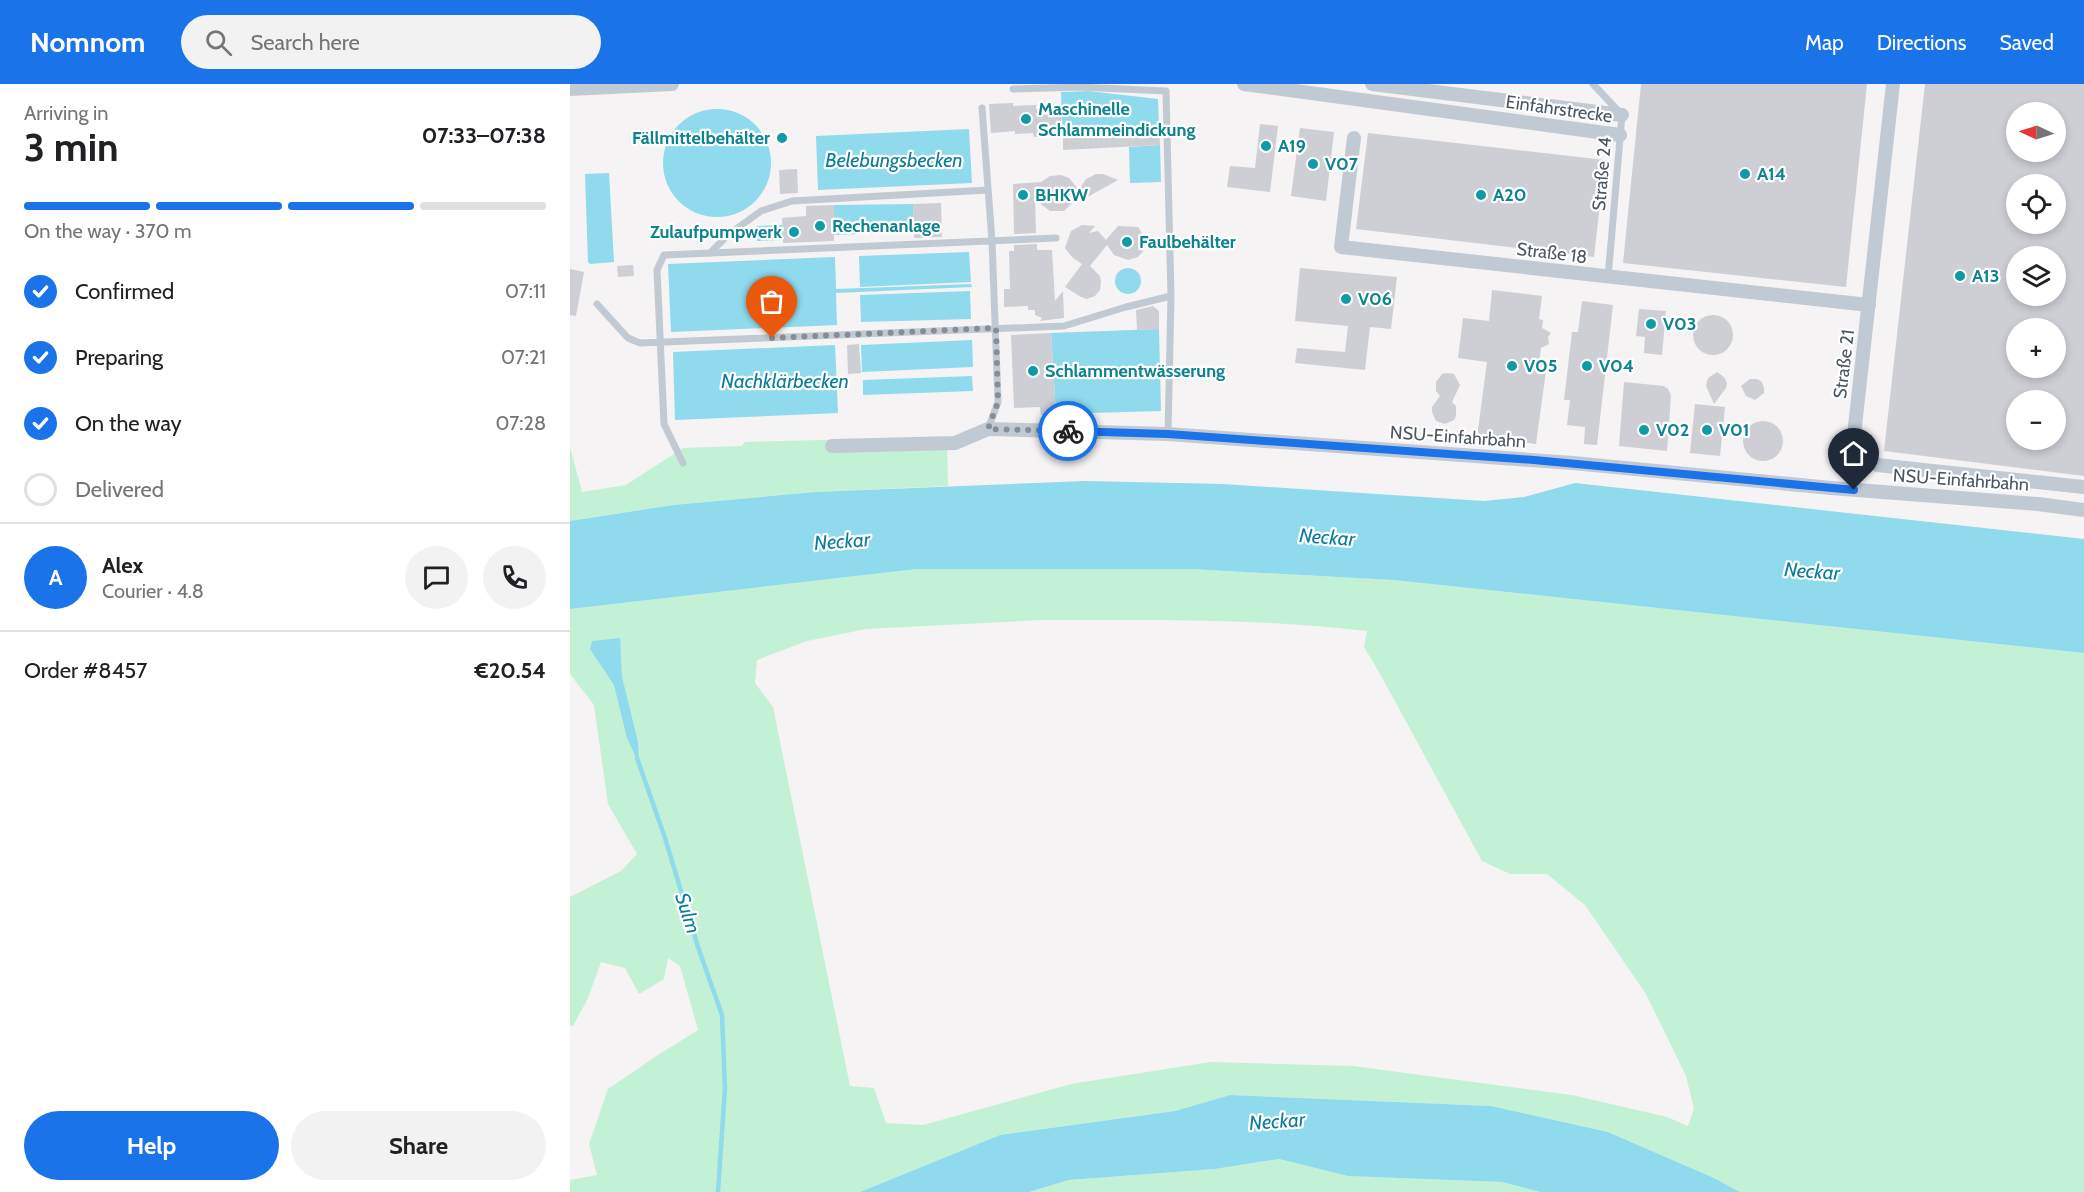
<!DOCTYPE html>
<html lang="en">
<head>
<meta charset="utf-8">
<style>
	body { margin:0; font-family:Cabin,sans-serif; background:#f2f2f2; color:#202124; height:100vh; display:flex; flex-direction:column; font-size:22px; white-space:nowrap }
	* { box-sizing:border-box; margin:0 }
	p { font-size:20px; color:#757577 }
	.icon { flex:none; width:33px; height:33px; fill:none; stroke:currentColor; stroke-width:2; stroke-linecap:round; stroke-linejoin:round }
	.map { position:relative; flex:1; overflow:hidden }
	.drawer { display:flex; flex-direction:column; background:#fff; width:570px }
	.drawer>* { flex:none }
	.needle { width:39px; rotate:274deg }
	.tools { position:absolute; left:1436px; top:18px; display:grid; gap:12px }
	.tools a { display:grid; place-items:center; width:60px; height:60px; border-radius:50%; background:#fff; box-shadow:0 3px 9px #0003; font-size:30px }
	.pin { position:absolute; display:grid; place-items:center; width:51px; height:51px; color:#fff; margin:-62px -26px; border-radius:50% 50% 50% 0; rotate:-45deg; box-shadow:0 0 6px #0007 }
	.pin .icon { rotate:45deg }
	.courier { position:absolute; display:grid; place-items:center; width:60px; height:60px; margin:-30px; border:4px solid #1a73e8; border-radius:50%; background:#fff; color:#222; box-shadow:0 2px 8px #0007 }
	.head em { font-style:normal; font-weight:800 }
	.head div { display:flex; flex-direction:column-reverse }
	.head { display:flex; align-items:center; justify-content:space-between; height:102px; padding:0 24px }
	h1 { font-size:39px; font-weight:800; line-height:45px }
	.bar { display:grid; grid-template-columns:repeat(4,1fr); gap:9px 6px; align-content:center; height:72px; padding:0 24px }
	.bar i { height:8px; border-radius:4px; background:#e0e0e0 }
	.bar .on { background:#1a73e8 }
	.bar p { grid-column:span 4 }
	.line { display:flex; align-items:center; gap:15px; padding:0 24px; border-top:2px solid #e0e0e0 }
	.line div { flex:1 }
	.round { display:grid; place-items:center; flex:none; width:63px; height:63px; border-radius:32px; background:#f2f2f2 }
	ol { padding:0 24px; list-style:none }
	li { display:flex; align-items:center; gap:18px; height:66px }
	li p { margin-inline-start:auto }
	li .icon { padding:6px; border-radius:50%; background:#1a73e8; color:#fff; stroke-width:4 }
	li:last-child { color:#757577 }
	li i { width:33px; height:33px; border:3px solid #e0e0e0; border-radius:50% }
	.button { display:flex; gap:12px; margin-top:auto; padding:12px 24px }
	.button a { flex:1; height:69px; border-radius:36px; background:#1a73e8; color:#fff; font-size:24px; font-weight:800; line-height:69px; text-align:center }
	.button a+a { background:#f2f2f2; color:#202124 }
	header { display:flex; align-items:center; gap:36px; box-sizing:border-box; height:84px; padding:0 30px; background:#1a73e8; color:#fff }
	header strong { font-size:28px }
	nav { display:flex; gap:33px; margin-inline-start:auto; font-size:21px }
	.search { width:420px; height:54px; background:#f2f2f2; display:flex; align-items:center; gap:15px; box-sizing:border-box; padding:0 21px; border-radius:33px; color:#757577; font-size:22px }
	main { display:flex; flex:1; min-height:0 }
	.map>svg:first-child { display:block }
</style>
</head>
<body>
<header>
<strong>Nomnom</strong>
<div class="search"><svg class="icon" aria-label="search" viewBox="0 0 24 24"><circle cx="10" cy="10" r="6"/><path d="M15 15l6 6"/></svg>Search here</div>
<nav><a>Map</a><a>Directions</a><a>Saved</a></nav>
</header>
<main>
<section class="drawer">
<div class="head"><div><h1>3 min</h1><p>Arriving in</p></div><em>07:33–07:38</em></div>
<div class="bar"><i class="on"></i><i class="on"></i><i class="on"></i><i></i><p>On the way · 370 m</p></div>
<ol>
<li><svg class="icon" aria-label="check" viewBox="0 0 24 24"><path d="M5 12l5 5 9-10"/></svg>Confirmed<p>07:11</p></li>
<li><svg class="icon" aria-label="check" viewBox="0 0 24 24"><path d="M5 12l5 5 9-10"/></svg>Preparing<p>07:21</p></li>
<li><svg class="icon" aria-label="check" viewBox="0 0 24 24"><path d="M5 12l5 5 9-10"/></svg>On the way<p>07:28</p></li>
<li><i></i>Delivered</li>
</ol>
<div class="line" style="height:108px"><b class="round" style="background:#1a73e8;color:#fff">A</b><div><b>Alex</b><p>Courier · 4.8</p></div><a class="round"><svg class="icon" aria-label="chat" viewBox="0 0 24 24"><path d="M4 5h16v11H9l-5 4z"/></svg></a><a class="round"><svg class="icon" aria-label="phone" viewBox="0 0 24 24"><path d="M5 4h4l2 5-3 2q2 4 5 5l2-3 5 2v4C11 20 4 13 5 4z"/></svg></a></div>
<div class="line" style="height:78px"><div>Order #8457</div><b>€20.54</b></div>
<div class="button"><a>Help</a><a>Share</a></div>
</section>
<div class="map">
<svg width="1514" height="1108" viewBox="0 0 1514 1108">
	<rect width="100%" height="100%" fill="#f5f3f3"/>
	<path fill="#c3f1d5" fill-rule="evenodd" d="M377,353L378,402L245,408L103,421L0,437V363L12,408L56,401L113,364L172,362L175,358Z
		M347,485H619L823,496L1514,569V1108H1170L1144,1094L1038,1048L921,1022L660,1011L605,1027L430,1051L290,1108H0V1096L27,1091L19,1060L38,1005L88,971L128,946L110,882L98,874L94,895L69,910L55,884L31,878L18,914L3,942H0V813L51,787L67,770L38,720L24,621L0,590V525ZM470,536C579,536 689,534 797,547L794,563L809,588L912,777L940,790H977L1015,821L1076,910L1116,992L1124,1025L1118,1042L1097,1033L1002,1011L783,982L641,978L501,1000L353,1041L316,1039L304,1004L280,1002L203,623L185,599L187,576L237,557L296,545Z
		M709,1075L778,1092L932,1098L970,1108H459L499,1096L645,1085Z"/>
	<path fill="#90daee" d="M518,7L588,15L589,42L492,46L491,8Z
		M93 79a54 54 0 1 1 108 0a54 54 0 1 1-108 0Z
		M399,45L402,99L248,106L246,52Z
		M590,61L591,98L560,99L559,63Z
		M39,89L44,178L20,180L18,178L15,90Z
		M343,120L344,148L264,151V121Z
		M212,141L213,156L187,157V142Z
		M399,168L401,198L290,203L289,172Z
		M265,173L266,205L401,200L402,203L266,209L267,241L101,248L98,180Z
		M545 197a13 13 0 1 1 26 0a13 13 0 1 1-26 0Z
		M400,207L401,235L291,238L290,211Z
		M589,245L591,327L486,330L481,249Z
		M402,256L403,283L292,288L291,261Z
		M265,261L268,329L105,336L103,268Z
		M402,292L403,307L293,311V296Z
		M515,397L653,400L914,417L954,413L1005,399L1514,455V569L823,496L619,485H347L0,525V437L103,421L245,408Z
		M50,554L52,593L68,658L69,680L57,654L44,601L20,565L22,557Z
		M660,1011L921,1022L1038,1048L1144,1094L1170,1108H970L932,1098L778,1092L709,1075L645,1085L499,1096L459,1108H290L430,1051L605,1027Z"/>
	<g fill="none" stroke-linecap="round" stroke-linejoin="round">
		<path stroke="#90daee" stroke-width="4.5" d="M67,674L95,754L128,863L152,931L155,1004L148,1108"/>
	</g>
	<path fill="#cdcfd5" fill-rule="evenodd" d="M1071,0H1297L1276,203L1053,179Z
		M1355,0H1514V392L1314,367ZM1446,28H1485V68H1446ZM1446,100H1485V140H1446ZM1446,172H1485V212H1446ZM1446,244H1485V284H1446ZM1446,316H1485V356H1446Z
		M443,19V22L466,21V25L491,23L492,46L589,42L590,61L493,66V51L464,53L463,49L445,50V47L421,49L419,20Z
		M690,40L708,42L700,108L657,103L660,82L685,84Z
		M730,44L764,48L756,117L721,112Z
		M798,49L1035,76L1024,173L786,145Z
		M227,85L228,109L210,110L209,86Z
		M526,90H533L548,96L512,116L509,112L494,127H480L465,116L466,149L444,150L443,100L471,98L480,92L491,91L499,94L509,106L516,95Z
		M371,119L372,153L344,154L343,120Z
		M264,121V157L213,159L212,134L236,132V122Z
		M512,141L525,142L519,149L528,147L536,156L548,142L568,143L576,155L574,166L568,173L558,176L544,171L537,161L520,182L530,192L531,197L530,206L525,212L517,215L511,213L495,203L512,180L502,173L495,164L501,147Z
		M467,160V166H482L485,217L493,207L494,234L470,237L472,234L465,231V226H458V222L434,223V205H440L439,167H444V161Z
		M63,181L64,192L48,193L47,182Z
		M730,184L827,193L821,245L800,243L795,286L725,279L727,264L775,268L778,242L725,237Z
		M0,185L14,188L6,232L0,231Z
		M922,206L972,212L969,235L973,236L972,244L981,249L978,253L979,260L971,264L968,286L976,287L966,360L907,353L917,278L888,274L893,234L919,237Z
		M1012,217L1043,221L1027,361L1014,360L1015,343L997,341L1000,316H994L1002,248H1008Z
		M583,222L589,227V245L567,246L566,226Z
		M1069,225L1096,227L1092,271L1074,269L1075,253L1066,252Z
		M1123 251a20 20 0 1 1 40 0a20 20 0 1 1-40 0Z
		M481,249L486,330L471,331L470,323L444,324L441,251Z
		M289,260L291,289L278,290L277,261Z
		M1147,288L1154,293L1157,299L1156,304L1144,320L1136,302L1138,294Z
		M877,289L884,290L890,301L882,318L886,322V332L884,336L875,340L866,337L862,328V323L870,312L866,307V298L872,290Z
		M1180,295H1187L1192,298L1194,304V309L1185,316L1176,312L1171,302Z
		M1054,298L1094,302L1098,305L1101,311L1097,367L1049,362Z
		M1125,320L1155,323L1150,372L1120,369Z
		M1173 357a20 20 0 1 1 40 0a20 20 0 1 1-40 0Z"/>
	<g fill="none" stroke-linecap="round" stroke-linejoin="round">
		<path stroke="#c1cad2" stroke-width="7" d="M1023,0L1052,31L1038,194
			M443,5L509,3L596,7L601,212L598,350
			M412,24L422,157L428,318L418,345
			M140,169L158,151L191,127L222,117L418,106
			M27,220L58,254L70,259L494,242L556,223L601,212
			M113,379L94,340L87,186L94,171L486,154"/>
		<path stroke="#c1cad2" stroke-width="14" d="M674,0L1050,51
			M802,0L1052,31
			M1323,0L1285,342L1286,371L1307,381L1514,403
			M0,5L102,0
			M784,54L771,163L1299,221
			M262,362L385,359L418,345L598,350L1003,379L1261,404L1468,420L1514,426"/>
	</g>
	<g fill="none" stroke-linecap="round" stroke-linejoin="round">
		<path stroke="#868d94" stroke-width="6" stroke-dasharray="0 10.8" d="M202,254L426,244L428,318L418,345L498,347"/>
		<path stroke="#1a73e8" stroke-width="8" d="M498,347L598,350L964,376L1284,406"/>
	</g>
	<g fill="#0f9aa8" stroke="#fff" stroke-width="2">
		<circle cx="456" cy="35" r="6"/>
		<circle cx="212" cy="54" r="6"/>
		<circle cx="696" cy="62" r="6"/>
		<circle cx="743" cy="80" r="6"/>
		<circle cx="1175" cy="90" r="6"/>
		<circle cx="453" cy="111" r="6"/>
		<circle cx="911" cy="111" r="6"/>
		<circle cx="250" cy="142" r="6"/>
		<circle cx="224" cy="148" r="6"/>
		<circle cx="557" cy="158" r="6"/>
		<circle cx="1390" cy="192" r="6"/>
		<circle cx="776" cy="215" r="6"/>
		<circle cx="1081" cy="240" r="6"/>
		<circle cx="942" cy="282" r="6"/>
		<circle cx="1017" cy="282" r="6"/>
		<circle cx="463" cy="287" r="6"/>
		<circle cx="1074" cy="346" r="6"/>
		<circle cx="1137" cy="346" r="6"/>
	</g>
	<g text-anchor="middle" stroke-width="4.5" stroke-linejoin="round" paint-order="stroke">
		<g font-size="18" font-weight="bold" fill="#0d838f" stroke="#fff" text-anchor="start">
			<text x="468" y="31">Maschinelle<tspan x="468" dy="21">Schlammeindickung</tspan></text>
			<text x="200" y="60" text-anchor="end">Fällmittelbehälter</text>
			<text x="708" y="68">A19</text>
			<text x="755" y="86">V07</text>
			<text x="1187" y="96">A14</text>
			<text x="465" y="117">BHKW</text>
			<text x="923" y="117">A20</text>
			<text x="262" y="148">Rechenanlage</text>
			<text x="212" y="154" text-anchor="end">Zulaufpumpwerk</text>
			<text x="569" y="164">Faulbehälter</text>
			<text x="1402" y="198">A13</text>
			<text x="788" y="221">V06</text>
			<text x="1093" y="246">V03</text>
			<text x="954" y="288">V05</text>
			<text x="1029" y="288">V04</text>
			<text x="475" y="293">Schlammentwässerung</text>
			<text x="1086" y="352">V02</text>
			<text x="1149" y="352">V01</text>
		</g>
		<g font-size="18" fill="#4a5661" stroke="#fff">
			<text transform="translate(989 25) rotate(8)" y="6">Einfahrstrecke</text>
			<text transform="translate(1032 90) rotate(-85)" y="6">Straße 24</text>
			<text transform="translate(982 169) rotate(7)" y="6">Straße 18</text>
			<text transform="translate(1274 280) rotate(-83)" y="6">Straße 21</text>
			<text transform="translate(888 353) rotate(4)" y="6">NSU-Einfahrbahn</text>
			<text transform="translate(1391 396) rotate(4)" y="6">NSU-Einfahrbahn</text>
		</g>
		<g font-size="20" font-style="italic" fill="#0c7c9b" stroke="#fff">
			<text x="324" y="83">Belebungsbecken</text>
			<text x="215" y="304">Nachklärbecken</text>
			<text transform="translate(757 453) rotate(4)" y="7">Neckar</text>
			<text transform="translate(272 457) rotate(-4)" y="7">Neckar</text>
			<text transform="translate(1242 487) rotate(4)" y="7">Neckar</text>
			<text transform="translate(118 829) rotate(72)" y="7">Sulm</text>
			<text transform="translate(707 1037) rotate(-4)" y="7">Neckar</text>
		</g>
	</g>
</svg>
<div class="tools">
<a><svg class="needle" viewBox="-14 -14 28 28"><path d="M0-13l5 13h-10z" fill="#e53935"/><path d="M0 13l5-13h-10z" fill="#757577"/></svg></a>
<a><svg class="icon" aria-label="locate" viewBox="0 0 24 24"><circle cx="12" cy="12" r="6"/><path d="M12 2v4M12 18v4M2 12h4M18 12h4"/></svg></a>
<a><svg class="icon" aria-label="layers" viewBox="0 0 24 24"><path d="M12 4l9 5-9 5-9-5zM3 14l9 5 9-5"/></svg></a>
<a>+</a>
<a>−</a>
</div>
<div class="pin" style="left:202px;top:254px;background:#ea580c"><svg class="icon" aria-label="bag" viewBox="0 0 24 24"><path d="M5 8h14l-1 12H6zM9 8a3 3 0 0 1 6 0"/></svg></div>
<div class="pin" style="left:1284px;top:406px;background:#1f2937"><svg class="icon" aria-label="home" viewBox="0 0 24 24"><path d="M3 11l9-7 9 7M6 9v11h12V9"/></svg></div>
<div class="courier" style="left:498px;top:347px"><svg class="icon" aria-label="bike" viewBox="0 0 24 24"><circle cx="6" cy="16" r="4"/><circle cx="18" cy="16" r="4"/><path d="M6 16l4-8h5l3 8M10 8l3 8H6M13 5h3"/></svg></div>
</div>
</main>
</body>
</html>
